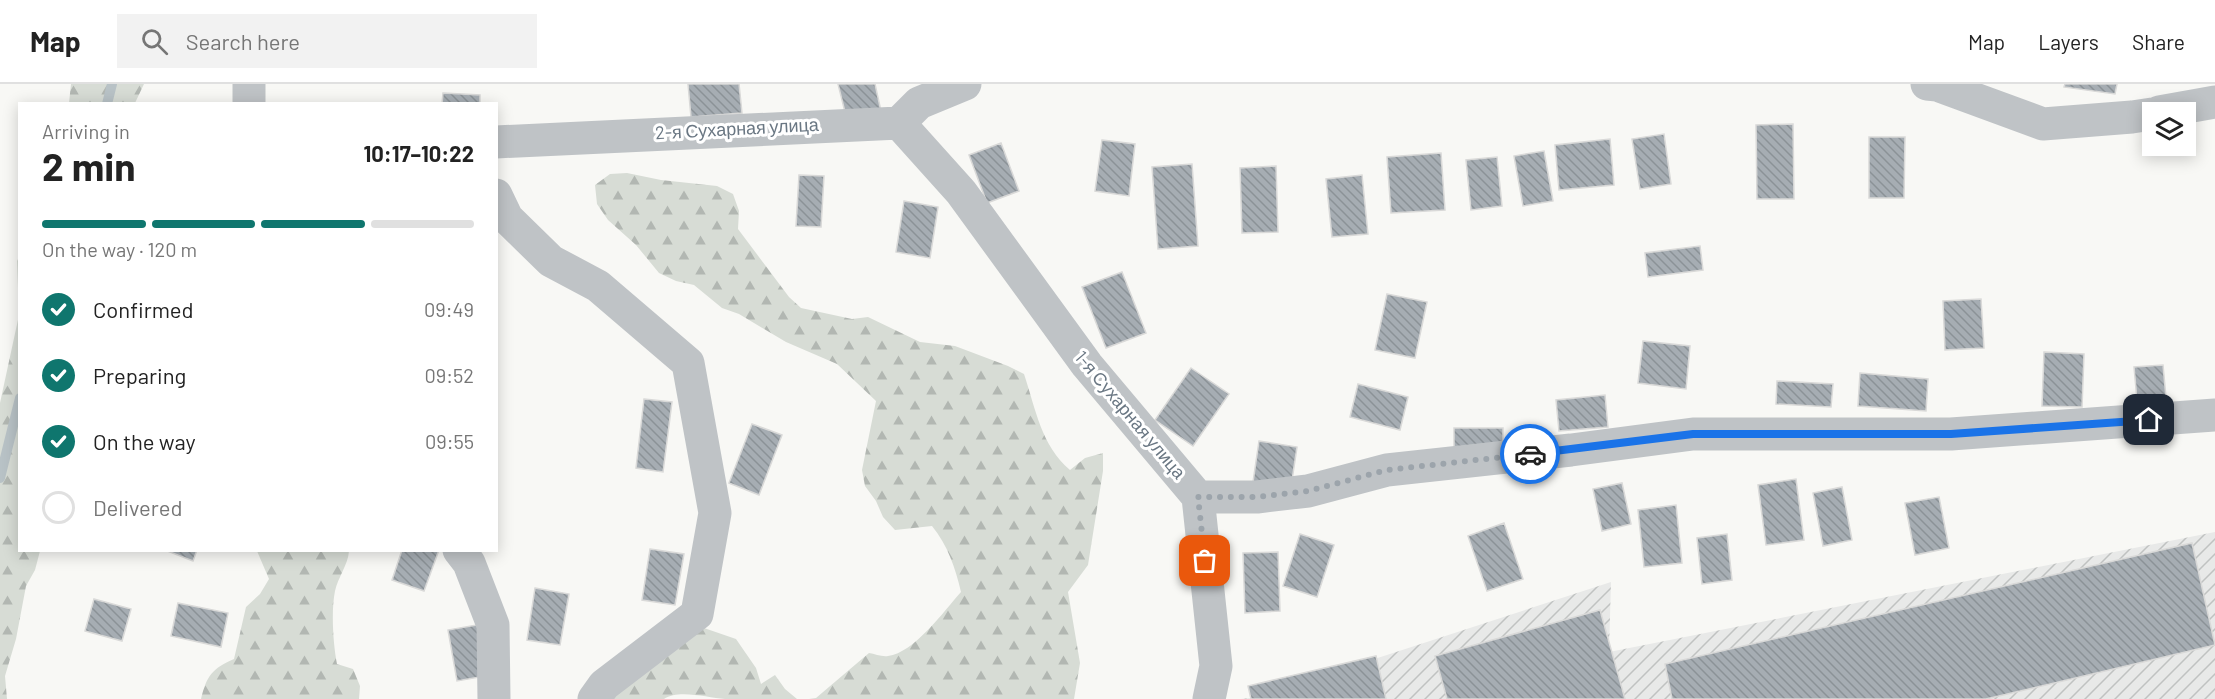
<!DOCTYPE html>
<html lang="en">
<head>
<meta charset="utf-8">
<style>
	body { margin:0; font-family:Barlow,sans-serif; background:#f2f2f2; color:#222; height:100vh; display:flex; flex-direction:column; font-size:22px; white-space:nowrap }
	* { box-sizing:border-box; margin:0 }
	p { font-size:20px; color:#767676 }
	.icon { flex:none; width:33px; height:33px; fill:none; stroke:currentColor; stroke-width:2; stroke-linecap:round; stroke-linejoin:round }
	.map { position:relative; flex:1; overflow:hidden }
	.side { position:absolute; left:18px; top:18px; width:480px; height:450px; display:flex; flex-direction:column; background:#fff; border-radius:0px; box-shadow:0 3px 15px #0003 }
	.side>* { flex:none }
	.buttons { position:absolute; left:2142px; top:18px; display:grid; gap:12px }
	.buttons a { display:grid; place-items:center; width:54px; height:54px; border-radius:0px; background:#fff; box-shadow:0 3px 15px #0003; font-size:30px }
	.pin { position:absolute; display:grid; place-items:center; width:51px; height:51px; color:#fff; margin:-26px; border-radius:12px; box-shadow:0 3px 9px #0006 }
	.courier { position:absolute; display:grid; place-items:center; width:60px; height:60px; margin:-30px; border:4px solid #1a73e8; border-radius:50%; background:#fff; color:#222; box-shadow:0 2px 8px #0007 }
	.summary em { font-style:normal; font-weight:700 }
	.summary div { display:flex; flex-direction:column-reverse }
	.summary { display:flex; align-items:center; justify-content:space-between; height:102px; padding:0 24px }
	h1 { font-size:39px; font-weight:700; line-height:45px }
	.bar { display:grid; grid-template-columns:repeat(4,1fr); gap:9px 6px; align-content:center; height:72px; padding:0 24px }
	.bar i { height:8px; border-radius:4px; background:#e0e0e0 }
	.bar .on { background:#0f766e }
	.bar p { grid-column:span 4 }
	ol { padding:0 24px; list-style:none }
	li { display:flex; align-items:center; gap:18px; height:66px }
	li p { margin-inline-start:auto }
	li .icon { padding:6px; border-radius:50%; background:#0f766e; color:#fff; stroke-width:4 }
	li:last-child { color:#767676 }
	li i { width:33px; height:33px; border:3px solid #e0e0e0; border-radius:50% }
	header { display:flex; align-items:center; gap:36px; box-sizing:border-box; height:84px; padding:0 30px; background:#fff; border-bottom:2px solid #e0e0e0 }
	header strong { font-size:28px }
	nav { display:flex; gap:33px; margin-inline-start:auto; font-size:21px }
	.search { width:420px; height:54px; background:#f2f2f2; display:flex; align-items:center; gap:15px; box-sizing:border-box; padding:0 21px; border-radius:0px; color:#767676; font-size:22px }
	.map>svg:first-child { display:block }
</style>
</head>
<body>
<header>
<strong>Map</strong>
<div class="search"><svg class="icon" aria-label="search" viewBox="0 0 24 24"><circle cx="10" cy="10" r="6"/><path d="M15 15l6 6"/></svg>Search here</div>
<nav><a>Map</a><a>Layers</a><a>Share</a></nav>
</header>
<div class="map">
<svg width="2215" height="615" viewBox="0 0 2215 615">
	<defs>
		<pattern id="industrial-furrows" width="10" height="10" patternUnits="userSpaceOnUse" patternTransform="scale(1.5)"><rect width="10" height="10" fill="#e8e9e8"/><path d="M-1 1l2-2M0 10L10 0M9 11l2-2" fill="none" stroke="#c0c2c1"/></pattern>
		<pattern id="forest-firs" width="22" height="20" patternUnits="userSpaceOnUse" patternTransform="scale(1.5)"><rect width="22" height="20" fill="#d7dcd5"/><path d="M5 1l3.5 6h-7zM16 11l3.5 6h-7z" fill="#b2b7b2"/></pattern>
		<pattern id="building-back-hatch" width="6" height="6" patternUnits="userSpaceOnUse" patternTransform="scale(1.5)"><rect width="6" height="6" fill="#a6adb3"/><path d="M-1 5l2 2M0 0l6 6M5-1l2 2" fill="none" stroke="#8b9297"/></pattern>
	</defs>
	<rect width="100%" height="100%" fill="#f8f8f5"/>
	<path fill="url(#industrial-furrows)" d="M2215,448V615H1241L1258,613L1611,498L1609,568Z"/>
	<path fill="url(#forest-firs)" d="M71,0H144L135,19H69Z
		M627,89L661,96L717,102L733,110L739,127L738,145L789,213L801,224L852,235L868,233L920,258L955,262L1008,282L1024,290C1036,326 1041,361 1070,386L1085,374L1103,369V387L1088,481L1068,508L1080,579L1074,615H809L816,614L869,569C875,570 882,573 888,572C914,569 944,527 961,508C955,483 948,462 932,442L895,446L883,433L876,417L865,402L862,386L876,317L837,280L786,258L739,230L722,224L694,201L676,197L659,189L636,161L608,136L597,120L595,101L610,90Z
		M19,173L20,466L40,467L35,486L26,502L16,555L5,592L7,615H0V319L19,231L17,177Z
		M257,467H349C348,481 338,493 335,507C331,527 333,559 337,580L353,585L360,602L359,615H201C207,591 212,585 234,575L246,523L260,510L269,495Z
		M704,544L736,555L756,584L761,600L775,591L785,605L797,615C773,615 749,615 725,615C708,614 679,605 664,615H590Z"/>
	<g fill="none" stroke-linecap="round" stroke-linejoin="round">
		<path stroke="#b8c2c6" stroke-width="10" d="M107,20L112,0
			M0,394L20,314"/>
	</g>
	<path fill="url(#building-back-hatch)" stroke="#d9d9d8" stroke-width="1.5" d="M688,0H739L742,29L691,33Z
		M838,0H875L881,27L847,36Z
		M2065,0H2117L2115,10L2064,3Z
		M443,9L480,11V20H442Z
		M1793,40L1794,115H1757L1756,41Z
		M1664,50L1671,100L1640,105L1632,55Z
		M1869,53H1905L1904,114H1869Z
		M1610,55L1614,101L1559,106L1555,61Z
		M1102,56L1135,60L1129,112L1095,107Z
		M1001,59L1019,107L987,119L969,71Z
		M1544,67L1553,117L1523,122L1514,72Z
		M1441,69L1445,126L1391,129L1387,73Z
		M1497,73L1502,122L1471,126L1466,76Z
		M1192,80L1198,162L1158,165L1152,83Z
		M1276,82L1278,148L1242,149L1240,84Z
		M799,91L824,92L821,143L796,142Z
		M1362,91L1368,150L1332,153L1326,95Z
		M904,117L938,123L930,174L896,168Z
		M1700,162L1703,186L1648,193L1645,169Z
		M1122,188L1146,249L1106,264L1082,203Z
		M1387,210L1427,218L1415,274L1375,266Z
		M1981,215L1984,264L1945,266L1943,217Z
		M1643,257L1690,262L1686,305L1638,299Z
		M2044,268L2084,270L2082,323L2042,322Z
		M2163,281L2168,335L2139,338L2134,283Z
		M1191,284L1229,310L1193,362L1155,336Z
		M1860,289L1928,295L1926,327L1858,322Z
		M1777,297L1833,300L1831,323L1776,320Z
		M1358,300L1408,313L1400,346L1350,333Z
		M1605,311L1608,343L1559,347L1556,316Z
		M644,315L672,318L663,388L636,384Z
		M752,340L782,351L759,411L729,399Z
		M1454,344H1503V372L1454,371Z
		M1259,357L1297,363L1291,403L1253,398Z
		M1796,395L1804,456L1766,461L1758,401Z
		M1622,399L1631,440L1602,447L1593,405Z
		M1842,403L1852,456L1823,462L1813,409Z
		M1939,413L1949,464L1915,471L1905,419Z
		M1676,421L1682,479L1644,483L1638,426Z
		M1504,439L1523,495L1487,507L1468,452Z
		M1300,450L1334,461L1317,513L1283,502Z
		M1727,450L1732,496L1702,500L1697,454Z
		M2192,459L2215,561L1986,615H1672L1665,580Z
		M650,465L684,470L675,521L642,516Z
		M165,466H197L193,477Z
		M402,466H439L424,507L392,496Z
		M1278,468L1280,527L1245,529L1243,469Z
		M535,504L569,510L560,561L527,556Z
		M94,515L131,525L122,557L85,547Z
		M178,519L228,529L221,563L171,552Z
		M1600,526L1625,615H1447L1435,572Z
		M482,540L491,591L457,597L448,546Z
		M1376,572L1386,615H1251L1248,602Z"/>
	<g fill="none" stroke-linecap="round" stroke-linejoin="round">
		<path stroke="#bfc3c6" stroke-width="33" d="M1927,0L1937,1L2043,40L2132,33L2152,30
			M249,20V0
			M2159,28L2215,18
			M899,39L961,108L1087,281L1198,413H1257L1308,407L1387,386L1571,366L1693,350H1951L2215,331
			M496,58L899,39L919,19L965,0
			M496,111L507,134L551,177L598,202L688,279L715,429L697,530L604,601L594,615
			M1198,413L1216,582L1209,615
			M459,466L469,479L493,541L494,615"/>
	</g>
	<g fill="none" stroke-linecap="round" stroke-linejoin="round">
		<path stroke="#9ca4ab" stroke-width="6" stroke-dasharray="0 10.8" d="M1205,477L1198,413H1257L1308,407L1387,386L1530,370"/>
		<path stroke="#1a73e8" stroke-width="8" d="M1530,370L1693,350H1951L2149,336"/>
	</g>
	<g text-anchor="middle" stroke-width="6" stroke-linejoin="round" paint-order="stroke">
		<g font-size="18" fill="#6a7783" stroke="#fff">
			<text transform="translate(737 45) rotate(-3)" y="6">2-я Сухарная улица</text>
			<text transform="translate(1130 331) rotate(50)" y="6">1-я Сухарная улица</text>
		</g>
	</g>
</svg>
<div class="buttons">
<a><svg class="icon" aria-label="layers" viewBox="0 0 24 24"><path d="M12 4l9 5-9 5-9-5zM3 14l9 5 9-5"/></svg></a>
</div>
<div class="pin" style="left:1205px;top:477px;background:#ea580c"><svg class="icon" aria-label="bag" viewBox="0 0 24 24"><path d="M5 8h14l-1 12H6zM9 8a3 3 0 0 1 6 0"/></svg></div>
<div class="pin" style="left:2149px;top:336px;background:#1f2937"><svg class="icon" aria-label="home" viewBox="0 0 24 24"><path d="M3 11l9-7 9 7M6 9v11h12V9"/></svg></div>
<div class="courier" style="left:1530px;top:370px"><svg class="icon" aria-label="car" viewBox="0 0 24 24"><path d="M5 17H2v-5l4-1 3-4h7l3 4 3 1v5h-3M9 17h6M6 11h13"/><circle cx="7" cy="17" r="2"/><circle cx="17" cy="17" r="2"/></svg></div>
<section class="side">
<div class="summary"><div><h1>2 min</h1><p>Arriving in</p></div><em>10:17–10:22</em></div>
<div class="bar"><i class="on"></i><i class="on"></i><i class="on"></i><i></i><p>On the way · 120 m</p></div>
<ol>
<li><svg class="icon" aria-label="check" viewBox="0 0 24 24"><path d="M5 12l5 5 9-10"/></svg>Confirmed<p>09:49</p></li>
<li><svg class="icon" aria-label="check" viewBox="0 0 24 24"><path d="M5 12l5 5 9-10"/></svg>Preparing<p>09:52</p></li>
<li><svg class="icon" aria-label="check" viewBox="0 0 24 24"><path d="M5 12l5 5 9-10"/></svg>On the way<p>09:55</p></li>
<li><i></i>Delivered</li>
</ol>
</section>
</div>
</body>
</html>
